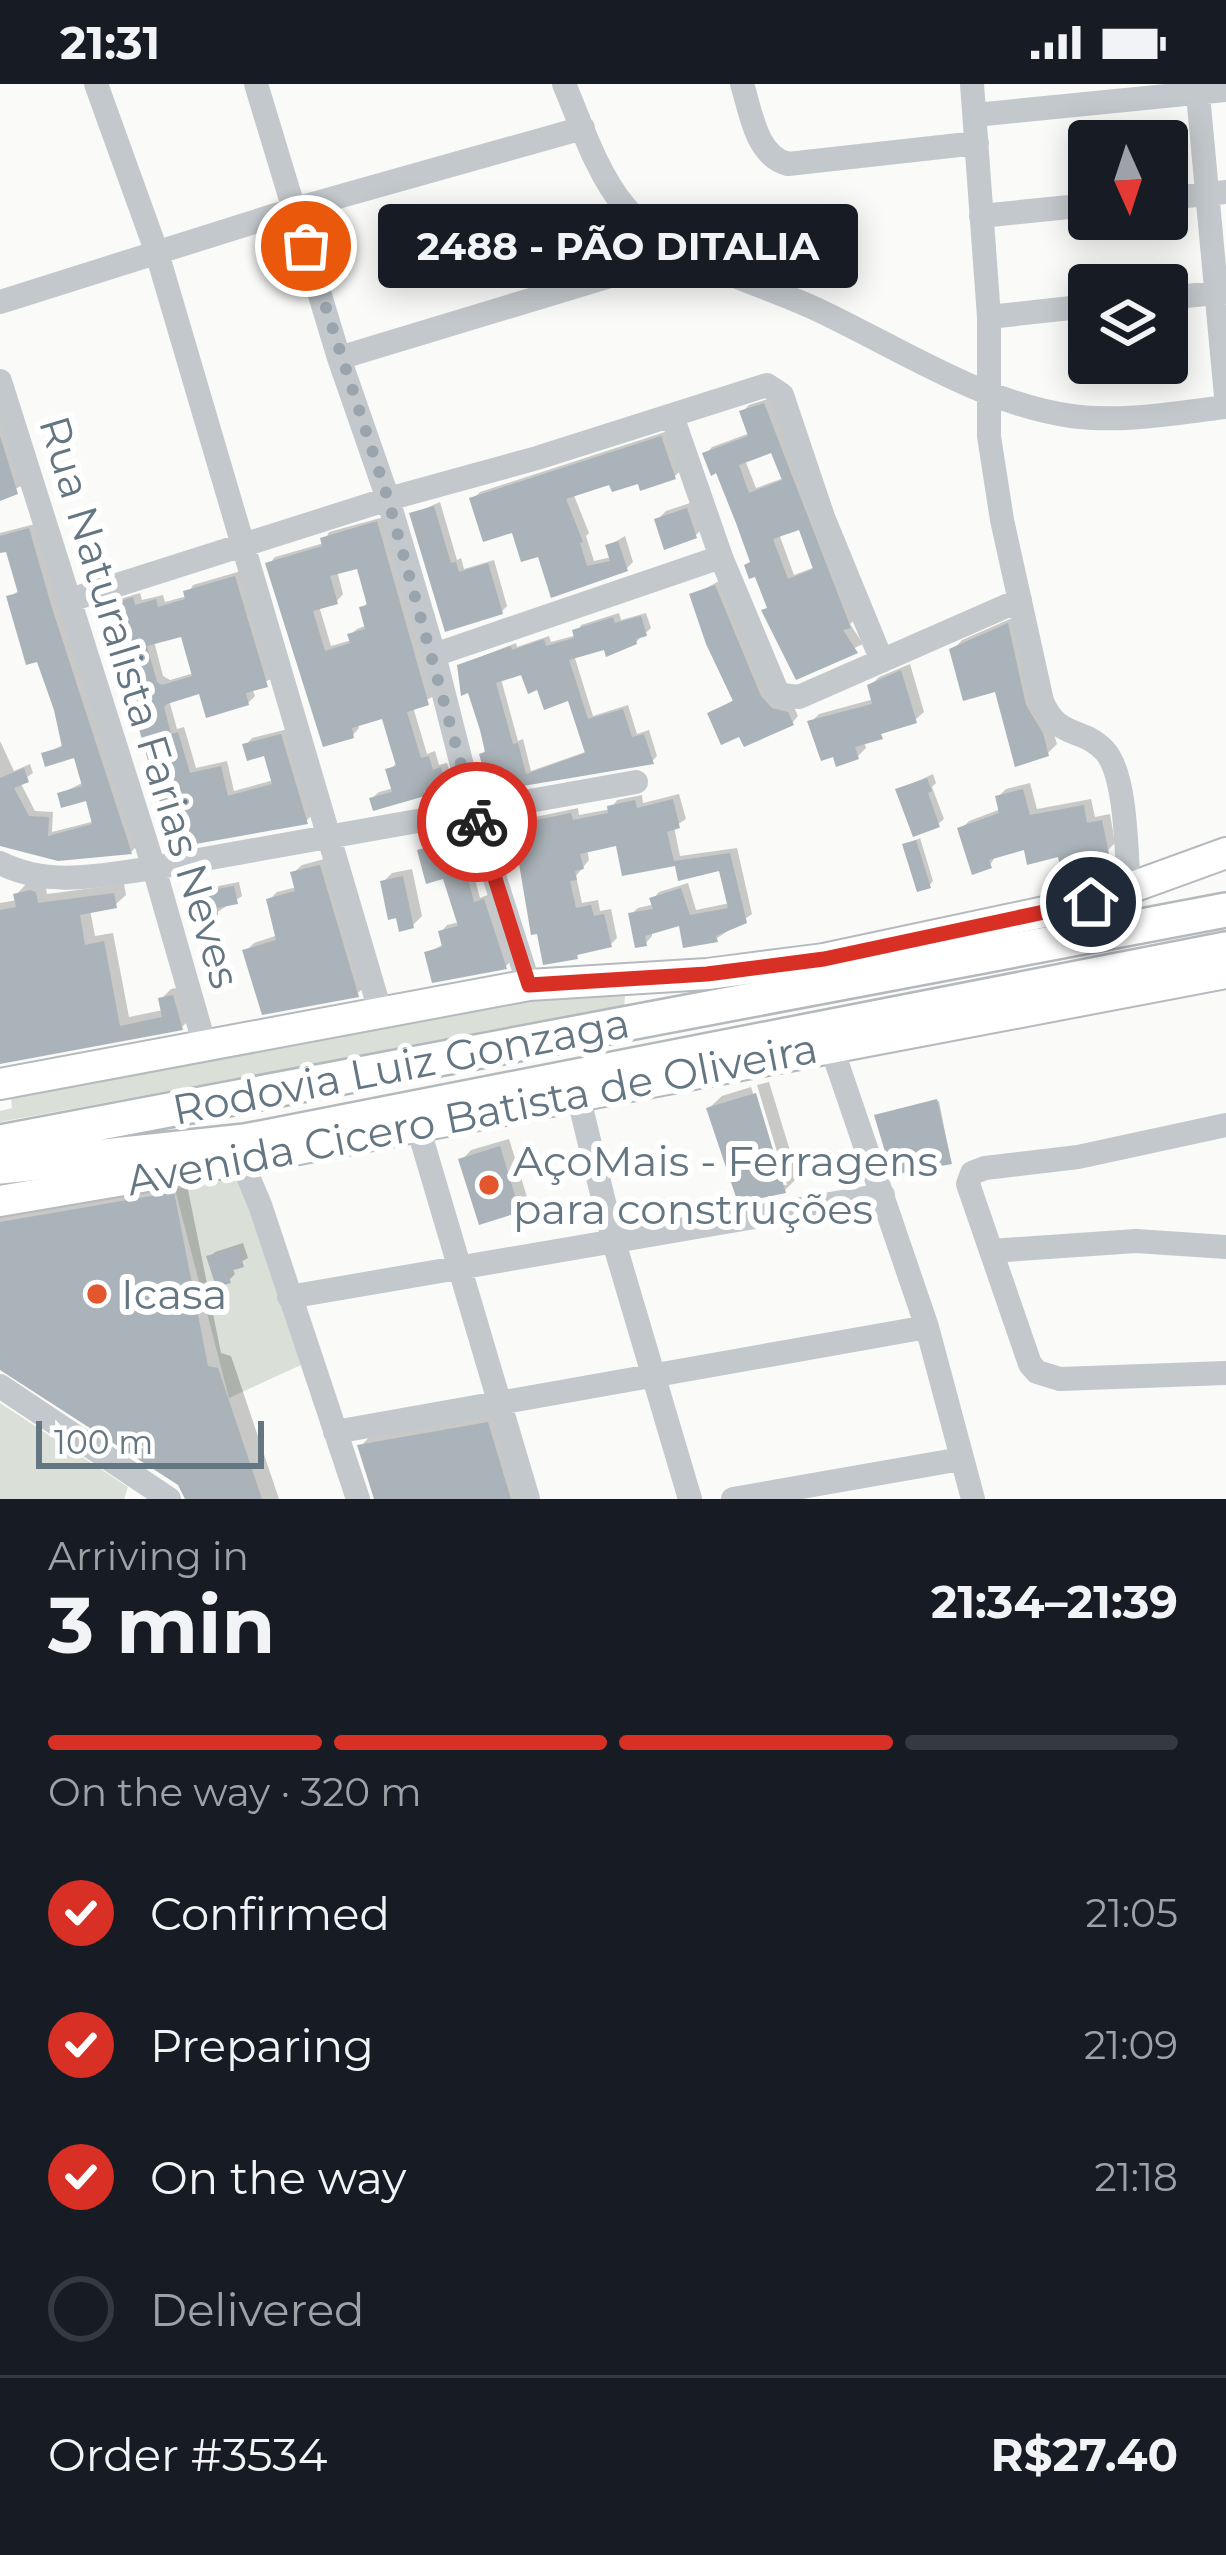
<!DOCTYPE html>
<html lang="en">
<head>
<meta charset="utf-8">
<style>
	body { margin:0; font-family:Montserrat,sans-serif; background:#20242c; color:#f1f3f6; height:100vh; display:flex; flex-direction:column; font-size:45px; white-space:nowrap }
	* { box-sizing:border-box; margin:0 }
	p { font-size:39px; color:#9ea1a6 }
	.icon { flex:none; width:66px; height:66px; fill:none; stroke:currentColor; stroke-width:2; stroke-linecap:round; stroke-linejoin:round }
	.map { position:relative; height:1415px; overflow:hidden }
	.details { display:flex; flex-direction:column; background:#171b24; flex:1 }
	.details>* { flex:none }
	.needle { width:78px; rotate:177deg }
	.fabs { position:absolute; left:1068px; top:36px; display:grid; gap:24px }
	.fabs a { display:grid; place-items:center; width:120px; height:120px; border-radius:12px; background:#171b24; box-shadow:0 6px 30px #0003; font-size:60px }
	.scale { position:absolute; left:36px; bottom:30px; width:228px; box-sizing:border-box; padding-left:12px; border:6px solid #657683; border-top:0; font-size:33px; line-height:42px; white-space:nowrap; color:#657683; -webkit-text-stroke:9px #fff; paint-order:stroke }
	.pin { position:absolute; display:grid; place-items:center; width:102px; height:102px; color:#fff; margin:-51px; border:6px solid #fff; border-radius:50%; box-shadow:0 3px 12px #0007 }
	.courier { position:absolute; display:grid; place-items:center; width:120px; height:120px; margin:-60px; border:9px solid #d93025; border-radius:50%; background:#fff; color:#222; box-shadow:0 3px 15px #0007 }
	.bubble { position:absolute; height:84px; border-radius:12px; background:#171b24; box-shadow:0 6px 30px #0003; font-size:39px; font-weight:700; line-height:84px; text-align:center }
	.head em { font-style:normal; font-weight:700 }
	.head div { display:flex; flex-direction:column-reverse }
	.head { display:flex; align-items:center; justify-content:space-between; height:204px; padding:0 48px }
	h1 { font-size:78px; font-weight:700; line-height:90px }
	.bar { display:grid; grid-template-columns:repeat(4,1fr); gap:18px 12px; align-content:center; height:144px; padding:0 48px }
	.bar i { height:15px; border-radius:9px; background:#363941 }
	.bar .selected { background:#d93025 }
	.bar p { grid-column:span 4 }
	.line { display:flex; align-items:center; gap:30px; padding:0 48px; border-top:3px solid #363941 }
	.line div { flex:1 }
	ol { padding:0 48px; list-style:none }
	li { display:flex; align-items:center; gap:36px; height:132px }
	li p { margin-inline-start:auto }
	li .icon { padding:12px; border-radius:50%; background:#d93025; color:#fff; stroke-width:4 }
	li:last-child { color:#9ea1a6 }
	li i { width:66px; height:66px; border:6px solid #363941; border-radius:50% }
	.status { display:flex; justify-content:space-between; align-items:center; height:84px; padding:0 60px; background:#171b24; direction:ltr }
	.status svg { height:33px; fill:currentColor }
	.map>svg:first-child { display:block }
</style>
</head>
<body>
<div class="status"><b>21:31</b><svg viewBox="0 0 49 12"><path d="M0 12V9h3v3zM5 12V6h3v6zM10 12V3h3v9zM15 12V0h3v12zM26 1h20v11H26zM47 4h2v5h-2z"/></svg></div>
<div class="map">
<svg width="1226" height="1415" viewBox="0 0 1226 1415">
	<rect width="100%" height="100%" fill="#fafaf8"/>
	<path fill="#dadfd7" d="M627,893L624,923L0,1038V1027L12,1024L10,1006Z
		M240,1091L301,1281L229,1314L175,1105Z
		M0,1319L128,1403L124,1415H0Z"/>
	<path fill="#0003" fill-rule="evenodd" d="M771,314L856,535L850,540L863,560L796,592L718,385L706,370L712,363L750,349L742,328L749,321ZM774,367L784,394L756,404L745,376ZM801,442L815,483L794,491L779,450Z
		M0,334L23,401L0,413Z
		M668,347L682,385L675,392L611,397L573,409L589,449L586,452L594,477L612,473L608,462L625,452L633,478L626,485L553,510L539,469L473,415L480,408Z
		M696,417L705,442L695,452L657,436L666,427Z
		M440,418L457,476L461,474L464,485L494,476L507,522L502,527L447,545L413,430Z
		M384,433L434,612L413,623L427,670L435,667L439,681L447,679L451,691L424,709L372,714L379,708L394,704L388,686L399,678L384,632L358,639L359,644L353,651L269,480L275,473L324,459L329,448ZM359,481L369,517L362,524L367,541L357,545L350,551L352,556L331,562L319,522L337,517L343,510L337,487Z
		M35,440L137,762L131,768L0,755V657L14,687L30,680L33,689L20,698L35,727L53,728L52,748L95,737L88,713L60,710L84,698L77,670H44L65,660L39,574L9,513L20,506L8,464L0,466V449Z
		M241,487L273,594L252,604L255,612L248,619L201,606L169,616L177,645L184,643L196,684L227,677L234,707L274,696L266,669L246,661L252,654L288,645L313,730L306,737L175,760L128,601L99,526L106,519L140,509L142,516L163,511L165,518L187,512L193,501ZM183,549L194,589L170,596L163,592L154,557Z
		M721,496L794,623L798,632L792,639L741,649L711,630L735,615L693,511Z
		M619,529L621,536L646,529L651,544L636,558L574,571L593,632L628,621L637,650L649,646L657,672L652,677L501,702L496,686L482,670L487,665L460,581L516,559L517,563L549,552L551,558L577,551L581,541ZM522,587L539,603L570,613L588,667L531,687L523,655L518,657L501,595Z
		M1017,532L1057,660L1047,670L997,605L953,566L962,556Z
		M910,580L924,628L915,636L864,657L866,664L857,673L811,638L819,630L874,615L870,602L879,593Z
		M933,690L936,699L932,703L944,735L938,740L899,706Z
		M1030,699L1037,725L1091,715L1095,733L1110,730L1115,759L1107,767L1061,769L1026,763L997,770L990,781L961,745L969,737L1001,725L998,713L1006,705Z
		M679,710L686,735L674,743L680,772L737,764L752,830L716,855L681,838L652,847V852L646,859L631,830L638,824L655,820L653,815L659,808L688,799L696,826L730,819L721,783L677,779L618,759L587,765L589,776L576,792L582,819L598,816L600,827L611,825L617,854L610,861L582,867L577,872L510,743L516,737L578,724L579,731L611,725L617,716L642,711L643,719Z
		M462,746L480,814L490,810L511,877L505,883L427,869L444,860L441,848L447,841L460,838L445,791L421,767L447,749Z
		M920,754L933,797L929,802L905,761Z
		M328,774L365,902L357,910L246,867L254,859L278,851L269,816L277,808L297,803L293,789L302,781Z
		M412,785L422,832L412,842L383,798L392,789Z
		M45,798L47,810L124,800L126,811L115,821L90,826L95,852L113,849L129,933L163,926L161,915L171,905L183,903L192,933L182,943L0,979V819L17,816L16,811L26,800Z
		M239,798L242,812L216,829L197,810L203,805Z
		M769,998L798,1093L785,1106L709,1024L722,1012L751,1003L781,1101H787L757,1001Z
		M939,1017L951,1078L878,1033Z
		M509,1055L528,1116L519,1125L462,1076L471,1066Z
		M186,1096L221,1269L231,1272L279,1415H189L181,1399L0,1285V1128Z
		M243,1159L248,1174L232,1183L235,1190L229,1196L210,1173L215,1168Z
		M500,1326L532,1415H376L361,1362L373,1349Z"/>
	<path fill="#aab3b9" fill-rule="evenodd" d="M764,319L851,544L843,546L858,569L796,596L761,526L767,524L755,493L749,495L744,481L750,478L736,439L716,389L711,392L702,369L748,352L739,327ZM771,369L782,396L749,409L739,381ZM799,446L813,485L788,495L773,455Z
		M0,352L18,410L0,417Z
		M661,352L676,395L640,407L638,400L612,408L609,401L566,415L583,458L580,459L587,482L610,477L605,461L618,457L628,487L551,514L538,473L521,478L512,449L483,458L469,414Z
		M434,422L451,479L456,478L459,488L488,479L503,530L445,548L409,429Z
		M687,424L697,454L664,466L654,435Z
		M377,437L429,621L407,628L421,674L429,672L433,686L441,683L446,700L424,707L425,712L373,727L369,714L392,708L385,685L396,682L382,635L352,644L354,654L323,663L265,479L322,462L320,454ZM357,485L367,521L359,523L365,545L347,550L350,559L325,567L313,527L338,520L330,492Z
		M29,444L51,521L132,770L58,777L0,762V694L24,684L29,698L14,704L29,732L49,733L48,752L92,740L86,717L61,724L57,709L82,702L74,674L45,683L41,669L62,663L54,626L37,578L26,581L6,512L18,509L6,468L0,469V452Z
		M235,492L268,603L246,609L249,621L206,634L199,610L167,620L164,623L171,650L178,648L190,689L221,682L228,712L272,700L264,672L247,677L242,660L281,650L308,740L173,764L135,631L126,605L120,606L96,525L133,513L135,521L156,515L158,523L185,515L183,507ZM181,553L192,592L162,601L157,598L147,562Z
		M715,501L761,612L772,624L788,628L794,641L744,663L739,653L721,661L707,629L733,617L706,560L689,510Z
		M641,532L647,552L636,555L637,560L606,573L604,566L569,576L588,635L623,625L632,653L644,650L654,680L499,706L494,689L485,692L479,670L485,668L480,646L468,609L461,612L457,581L511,562L512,566L544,555L546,562L574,554L572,546L613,533L615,539ZM521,591L528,610L537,606L544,626L568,617L585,669L526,690L518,659L513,660L496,599Z
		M1008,539L1026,621L1043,649L1049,672L1015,683L995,608L963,617L949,565Z
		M901,586L917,639L881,650L883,655L855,663L859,675L836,683L833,673L821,677L807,637L872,620L867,601Z
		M927,694L932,707L928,709L940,743L913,753L895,705Z
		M1023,705L1030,731L1084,721L1087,739L1102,736L1109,770L1060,783L1058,773L1027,781L1024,766L989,776L992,784L972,791L957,744L999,729L995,712Z
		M673,715L680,744L667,748L674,777L730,769L747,839L716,852L718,858L683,864L679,842L645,852L647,862L635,864L628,829L653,825L649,814L681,804L690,831L728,824L719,787L678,797L675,782L622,792L616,762L580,770L584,785L575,787L577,796L570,797L576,824L591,821L594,832L604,830L612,863L577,871L578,875L543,881L537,850L531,851L515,756L510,757L506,742L571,729L573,736L608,729L607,722L635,716L637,724Z
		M456,750L474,818L484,815L507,885L432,899L424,868L442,863L438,847L458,842L443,795L426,800L417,766L439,760L438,755Z
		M916,756L931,804L917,808L902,760Z
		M320,781L359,913L262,931L242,866L276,856L266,815L295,807L290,788Z
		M403,792L414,844L399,848L396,834L388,836L380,797Z
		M234,802L238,820L217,824L218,831L199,835L194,809Z
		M30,806L36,808L38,819L114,809L117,824L80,831L85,861L104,857L120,942L162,933L158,914L173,911L183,946L0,980V826L16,823L13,810Z
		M756,1009L786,1109L738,1119L706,1024Z
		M937,1015L952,1080L892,1091L874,1031Z
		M500,1062L520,1128L479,1141L458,1075Z
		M174,1108L208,1282L218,1284L262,1415H185L178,1401L0,1286V1138Z
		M238,1163L244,1183L227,1188L231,1199L216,1203L206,1172Z
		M488,1338L511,1415H374L357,1361Z"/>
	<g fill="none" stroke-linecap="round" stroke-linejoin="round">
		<defs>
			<path id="major" d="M0,1000L529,901L707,890L824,875L1091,818L1226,769
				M0,1117L241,1076L1226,889"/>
			<path id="highway" d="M0,1058L1226,826
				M0,1083L245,1057L1226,865"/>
		</defs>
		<use href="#major" stroke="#b5babe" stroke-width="34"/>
		<use href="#highway" stroke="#b4b9bd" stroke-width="38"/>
		<path stroke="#c3c8cc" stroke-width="24" d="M96,0L157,169L381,930
			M256,0L339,274L388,415L434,571L474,729L529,901
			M564,0C581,40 597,90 625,123C672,178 755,196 818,226C899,264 981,319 1071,332C1122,339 1175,329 1226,323
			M742,0C751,28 756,72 788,80L977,59
			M972,0L989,233V352L1002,436L1042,617C1058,656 1082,642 1105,667C1127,692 1126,769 1129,804
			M1197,0L1226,312
			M975,31L1226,6
			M1167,114L1226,108
			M981,132L1089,121
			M1167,214L1226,208
			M0,218L295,125L583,44
			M989,233L1089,222
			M339,274L686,169
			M0,297L154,784L205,962
			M672,332L721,473L776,605L782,611L799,613L1020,516
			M67,517L388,415L537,374L767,301L782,311L823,433L882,577
			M434,571L721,473
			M0,779C50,804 102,791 154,784L636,698
			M831,962L927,1243L973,1415
			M578,1011L613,1155L690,1415
			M1226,1041L1078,1073L985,1084L972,1089L968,1100L1030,1280L1037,1288L1060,1295L1226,1289
			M418,1043L528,1415
			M241,1076L260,1121L358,1415
			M991,1167L1136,1157L1226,1163
			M289,1213L883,1111
			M0,1302L169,1415
			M335,1348L927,1243
			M733,1415L961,1375"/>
		<use href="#major" stroke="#fff" stroke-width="30"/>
		<use href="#highway" stroke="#fff" stroke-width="33"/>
	</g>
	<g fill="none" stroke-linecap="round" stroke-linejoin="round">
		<path stroke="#99a4ac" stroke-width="12" stroke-dasharray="0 21.6" d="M306,162L388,415L477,738"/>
		<path stroke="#d93025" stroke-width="15" d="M477,738L529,901L707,890L824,875L1091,818"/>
	</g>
	<g fill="#e4572e" stroke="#fff" stroke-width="4.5">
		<circle cx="489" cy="1101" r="12"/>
		<circle cx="97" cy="1210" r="12"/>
	</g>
	<g text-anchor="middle" stroke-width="12" stroke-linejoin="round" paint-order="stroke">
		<g font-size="42" fill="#657683" stroke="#fff">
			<text transform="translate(140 618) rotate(73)" y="15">Rua Naturalista Farias Neves</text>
			<text transform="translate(401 982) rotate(-11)" y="15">Rodovia Luiz Gonzaga</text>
			<text transform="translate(472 1030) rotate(-11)" y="15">Avenida Cicero Batista de Oliveira</text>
		</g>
		<g font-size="42" fill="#657683" stroke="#fff" text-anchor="start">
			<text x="513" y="1092">AçoMais - Ferragens<tspan x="513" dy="48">para construções</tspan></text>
			<text x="121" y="1225">Icasa</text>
		</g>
	</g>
</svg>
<div class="fabs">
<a><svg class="needle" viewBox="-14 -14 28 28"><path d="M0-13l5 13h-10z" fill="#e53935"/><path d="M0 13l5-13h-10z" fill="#9ea1a6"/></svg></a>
<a><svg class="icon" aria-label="layers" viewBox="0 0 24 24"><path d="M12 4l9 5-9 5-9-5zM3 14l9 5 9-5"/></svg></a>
</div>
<div class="scale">100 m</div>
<div class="pin" style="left:306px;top:162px;background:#ea580c"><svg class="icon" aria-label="bag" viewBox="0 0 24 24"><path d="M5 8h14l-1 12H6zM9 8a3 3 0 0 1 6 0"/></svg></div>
<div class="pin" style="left:1091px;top:818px;background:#1f2937"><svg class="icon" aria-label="home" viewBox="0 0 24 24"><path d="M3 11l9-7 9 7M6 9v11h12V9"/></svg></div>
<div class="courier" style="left:477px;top:738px"><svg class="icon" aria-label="bike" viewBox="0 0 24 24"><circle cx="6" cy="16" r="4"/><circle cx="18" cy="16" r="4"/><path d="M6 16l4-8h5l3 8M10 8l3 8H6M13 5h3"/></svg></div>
<div class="bubble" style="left:378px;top:120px;width:480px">2488 - PÃO DITALIA</div>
</div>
<section class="details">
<div class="head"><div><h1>3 min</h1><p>Arriving in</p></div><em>21:34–21:39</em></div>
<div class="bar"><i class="selected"></i><i class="selected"></i><i class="selected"></i><i></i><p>On the way · 320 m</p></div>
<ol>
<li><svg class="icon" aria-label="check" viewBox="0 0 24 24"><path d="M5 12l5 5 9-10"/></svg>Confirmed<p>21:05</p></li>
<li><svg class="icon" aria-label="check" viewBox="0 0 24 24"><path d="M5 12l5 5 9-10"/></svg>Preparing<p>21:09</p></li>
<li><svg class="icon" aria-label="check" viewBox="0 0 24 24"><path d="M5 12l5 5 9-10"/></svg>On the way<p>21:18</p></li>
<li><i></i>Delivered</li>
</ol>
<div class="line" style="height:156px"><div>Order #3534</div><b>R$27.40</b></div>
</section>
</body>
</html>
